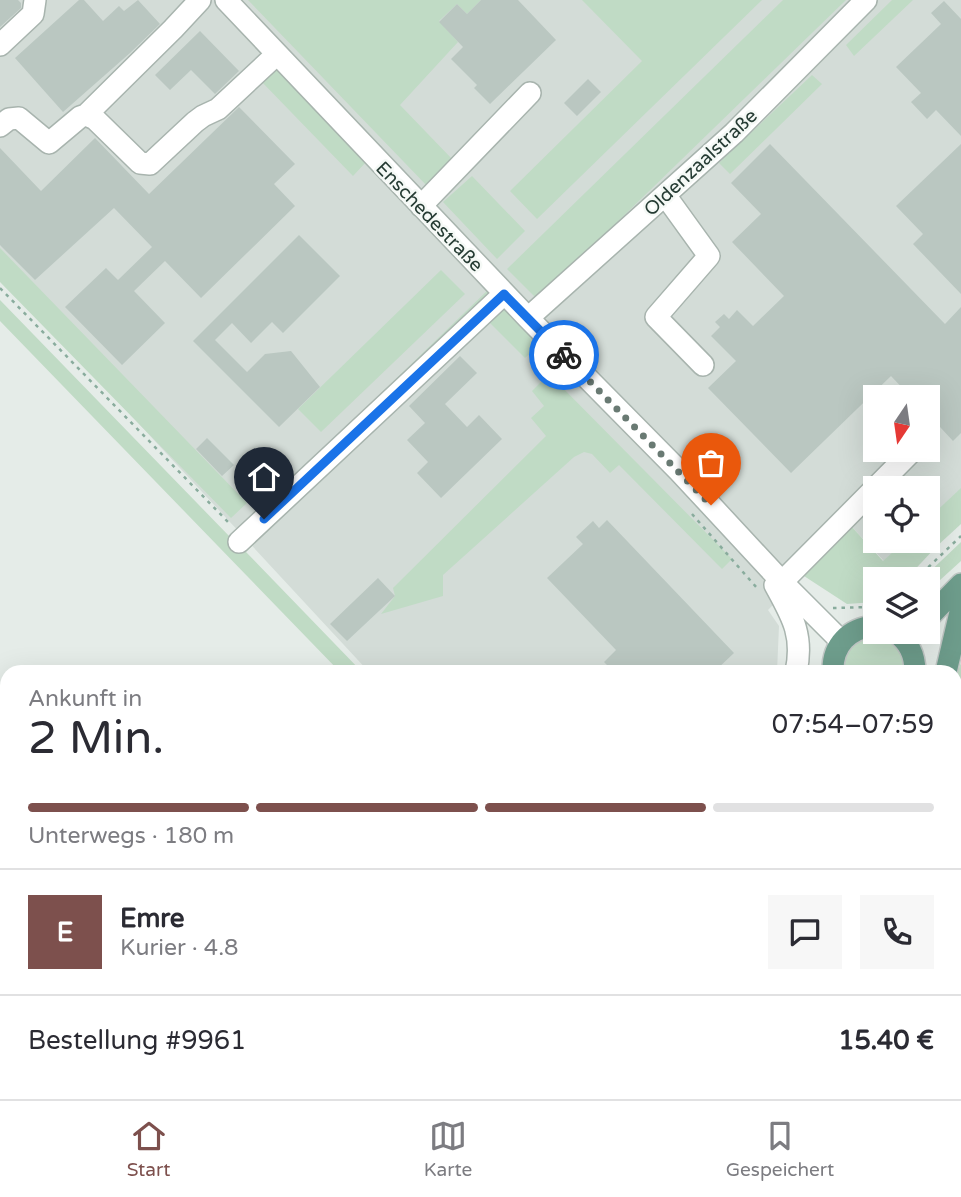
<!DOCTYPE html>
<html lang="de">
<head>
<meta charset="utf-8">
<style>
	body { margin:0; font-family:"Varela Round",sans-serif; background:#f7f7f7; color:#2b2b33; height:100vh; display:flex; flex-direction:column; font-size:26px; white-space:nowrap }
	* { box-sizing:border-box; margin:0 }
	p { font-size:23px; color:#7c7c81 }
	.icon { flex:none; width:38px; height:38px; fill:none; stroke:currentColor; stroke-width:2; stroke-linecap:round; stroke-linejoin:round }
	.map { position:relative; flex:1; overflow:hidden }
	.side { position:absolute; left:0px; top:665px; width:962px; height:434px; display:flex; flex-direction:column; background:#fff; border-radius:21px 21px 0 0; box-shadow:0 7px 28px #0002 }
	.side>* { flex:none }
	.needle { width:46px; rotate:193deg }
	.tools { position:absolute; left:863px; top:385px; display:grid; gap:14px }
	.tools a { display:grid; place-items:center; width:77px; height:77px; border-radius:0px; background:#fff; box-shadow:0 7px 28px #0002; font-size:35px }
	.pin { position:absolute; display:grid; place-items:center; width:60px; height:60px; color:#fff; margin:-72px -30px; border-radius:50% 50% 50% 0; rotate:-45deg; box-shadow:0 0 7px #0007 }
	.pin .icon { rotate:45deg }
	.courier { position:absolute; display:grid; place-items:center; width:70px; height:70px; margin:-35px; border:5px solid #1a73e8; border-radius:50%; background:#fff; color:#222; box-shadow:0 2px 9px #0007 }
	.headline em { font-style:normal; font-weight:600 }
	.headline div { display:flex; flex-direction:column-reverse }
	.headline { display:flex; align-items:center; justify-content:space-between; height:119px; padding:0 28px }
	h1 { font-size:46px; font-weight:600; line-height:52px }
	.bar { display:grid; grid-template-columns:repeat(4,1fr); gap:10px 7px; align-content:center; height:84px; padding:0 28px }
	.bar i { height:9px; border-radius:5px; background:#e1e1e2 }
	.bar .on { background:#7d504d }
	.bar p { grid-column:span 4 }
	.line { display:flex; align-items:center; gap:18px; padding:0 28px; border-top:2px solid #e1e1e2 }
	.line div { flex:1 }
	.round { display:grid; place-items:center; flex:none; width:74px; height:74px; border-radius:0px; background:#f7f7f7 }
	.tabs { display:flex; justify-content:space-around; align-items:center; height:98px; border-top:2px solid #e1e1e2; background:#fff; font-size:19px; color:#7c7c81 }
	.tabs a { display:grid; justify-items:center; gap:4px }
	.tabs .on { color:#7d504d }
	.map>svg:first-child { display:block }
</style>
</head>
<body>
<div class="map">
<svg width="961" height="1099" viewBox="0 0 961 1099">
	<rect width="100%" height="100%" fill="#e5ece8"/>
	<path fill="#d3dcd7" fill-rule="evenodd" d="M0,0H961V492L928,522V488H875V541H906L884,561L851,526L768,610L779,626L777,672H369L0,274ZM875,397H928V450H875Z
		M961,744V1099H565L572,1092H956V746Z"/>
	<path fill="#c0dbc5" d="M248,0H481L467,14L457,4L439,21L458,42L400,105L453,160L429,188Z
		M582,0H762L537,219L510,191L642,61Z
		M783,0H846L540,297H535L507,269Z
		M892,0H913L854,56L846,45Z
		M274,65L367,161L353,176L259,79Z
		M812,75L822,84L730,174L719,163Z
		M472,176L525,231L497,259L443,202Z
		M0,248L247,503L231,518L0,282Z
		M441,270L465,294L321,432L298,409Z
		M490,288L543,342L525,358L487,320L246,552L362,672H340L0,321V300L231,538Z
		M549,374L732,559L722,569L619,465L610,473L592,454L584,452L574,457L443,575V596L381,614L395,596L393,588L546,436L531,418L544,406L532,391Z
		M961,488V524L936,547L906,579H875V602L847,604L804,576L851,526L883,561L905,541H928V519Z
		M961,542V561L928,591V579H922Z
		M872,634C893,638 908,649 905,672H843C844,646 850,645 872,634Z
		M961,663V735C951,719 953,680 961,663Z
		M0,734L7,741V774L0,767Z
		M373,1092H406L399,1099H366Z
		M462,1092H524L517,1099H455Z
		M559,1092H657L664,1099H566Z
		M679,1092H720L727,1099H686Z"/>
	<path fill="#bac7c1" d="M0,0H18L21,3V8L0,27Z
		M79,0H84L103,21L119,6L124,11L138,0L160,24L130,53L63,112L15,58Z
		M481,0H518L556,40L490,104L474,88L477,85L451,59L463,47L439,22L457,4L467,14Z
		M944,1L961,19V136L936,110L927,119L911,102L921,93L896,67L941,24L931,13Z
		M200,31L239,71L215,94L191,70L170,90L155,75Z
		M588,79L601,92L577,116L564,103Z
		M239,107L295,164L274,184L295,206L201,298L165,261L134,291L165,323L122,365L65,307L106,268L118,280L152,247L114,208L35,280L0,245V148L41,191L95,138L149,194Z
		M770,144L945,324L961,307V433L953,441L928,414V397H911L891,376L791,473L708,388L736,361L711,336L720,327L715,322L724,314L729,319L737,310L753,326L784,296L732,242L761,214L731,183Z
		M961,144V294L913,244L923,234L896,206Z
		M299,235L340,276L283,333L272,322L251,343L232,323L215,340L247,372L265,354L291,351L320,387L279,427L193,341Z
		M460,356L477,373L445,404L467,427L479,415L502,439L441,498L417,473L428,462L407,440L425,423L409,406Z
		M207,438L234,465L222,476L196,449Z
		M607,520L734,653L714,672H614L604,662L616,650L547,578L583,544L576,537L593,521L599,528Z
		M378,578L395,596L347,641L330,624Z"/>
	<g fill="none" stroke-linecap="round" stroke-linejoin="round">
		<defs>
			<path id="minor" d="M226,0L528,318L679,471L782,582L841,641
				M0,45L33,14L35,0
				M86,115L173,29L200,0
				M0,126L9,119L19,118L49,143L80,117L86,115L95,119L140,163L150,164L195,122L203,116L218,109L277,54
				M665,195L709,256L656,317L703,365
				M421,206L530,93
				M528,318L734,133L866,0
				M239,542L504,294
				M782,582L913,450
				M775,585C792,616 804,635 796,672
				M956,775L961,781
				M956,1062L961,1068
				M729,1092L736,1099
				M924,1092L931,1099
				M430,1099L437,1092"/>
			<path id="major" d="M928,618L961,584
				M895,632C909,642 915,654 915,672
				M833,672C832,645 849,628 875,626
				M946,672L961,608
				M956,732L961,744"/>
		</defs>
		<use href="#minor" stroke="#a8b4ae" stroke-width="24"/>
		<use href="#major" stroke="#c2c8c6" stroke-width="24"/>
		<path stroke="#89ac9d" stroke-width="2.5" stroke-dasharray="3.5 5" stroke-linecap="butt" d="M0,288L231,525
			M692,514L757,588
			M916,579L961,536
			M833,608L868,607
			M956,824L961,830
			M669,1092L676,1099
			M530,1099L537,1092"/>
		<use href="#minor" stroke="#fff" stroke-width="21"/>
		<use href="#major" stroke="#6e9d8c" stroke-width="21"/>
	</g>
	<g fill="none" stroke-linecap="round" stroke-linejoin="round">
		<path stroke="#697a73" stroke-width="7" stroke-dasharray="0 12.6" d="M564,355L711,505"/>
		<path stroke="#1a73e8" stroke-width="9" d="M264,519L504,294L564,355"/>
	</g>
	<g text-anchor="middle" stroke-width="5" stroke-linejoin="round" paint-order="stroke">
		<g font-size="19" fill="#263c34" stroke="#f5f9f6">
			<text transform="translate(700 162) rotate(-43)" y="7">Oldenzaalstraße</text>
			<text transform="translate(430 216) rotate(46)" y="7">Enschedestraße</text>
		</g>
	</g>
</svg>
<div class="tools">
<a><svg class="needle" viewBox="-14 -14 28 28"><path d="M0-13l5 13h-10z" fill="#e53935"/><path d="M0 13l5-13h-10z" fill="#7c7c81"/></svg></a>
<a><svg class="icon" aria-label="locate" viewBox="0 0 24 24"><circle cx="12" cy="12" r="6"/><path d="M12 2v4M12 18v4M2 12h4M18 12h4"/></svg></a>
<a><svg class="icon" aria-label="layers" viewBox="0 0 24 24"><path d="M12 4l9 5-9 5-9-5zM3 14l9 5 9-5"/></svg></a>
</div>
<div class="pin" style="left:711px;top:505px;background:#ea580c"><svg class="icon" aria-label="bag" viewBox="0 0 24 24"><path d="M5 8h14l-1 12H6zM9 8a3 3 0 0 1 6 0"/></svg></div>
<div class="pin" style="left:264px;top:519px;background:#1f2937"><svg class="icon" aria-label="home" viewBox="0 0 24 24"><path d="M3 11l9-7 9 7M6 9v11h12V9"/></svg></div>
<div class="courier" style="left:564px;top:355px"><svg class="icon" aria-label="bike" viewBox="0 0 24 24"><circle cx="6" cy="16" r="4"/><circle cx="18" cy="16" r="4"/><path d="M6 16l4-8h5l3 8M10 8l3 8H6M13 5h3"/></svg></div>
<section class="side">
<div class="headline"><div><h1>2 Min.</h1><p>Ankunft in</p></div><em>07:54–07:59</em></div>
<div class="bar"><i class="on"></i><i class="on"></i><i class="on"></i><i></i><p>Unterwegs · 180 m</p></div>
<div class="line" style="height:126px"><b class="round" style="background:#7d504d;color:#fff">E</b><div><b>Emre</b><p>Kurier · 4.8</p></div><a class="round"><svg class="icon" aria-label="chat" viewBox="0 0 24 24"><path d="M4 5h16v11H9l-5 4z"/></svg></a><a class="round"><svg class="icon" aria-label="phone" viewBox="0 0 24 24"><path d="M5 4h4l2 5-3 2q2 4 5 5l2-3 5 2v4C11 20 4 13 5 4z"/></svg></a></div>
<div class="line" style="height:91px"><div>Bestellung #9961</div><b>15.40 €</b></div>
</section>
</div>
<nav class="tabs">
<a class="on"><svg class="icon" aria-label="home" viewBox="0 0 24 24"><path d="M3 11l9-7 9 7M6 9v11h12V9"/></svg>Start</a>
<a><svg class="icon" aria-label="map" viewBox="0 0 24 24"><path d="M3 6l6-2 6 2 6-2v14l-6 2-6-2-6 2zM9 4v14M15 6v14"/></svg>Karte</a>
<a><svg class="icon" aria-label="saved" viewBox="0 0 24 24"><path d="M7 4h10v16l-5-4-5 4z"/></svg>Gespeichert</a>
</nav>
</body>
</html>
